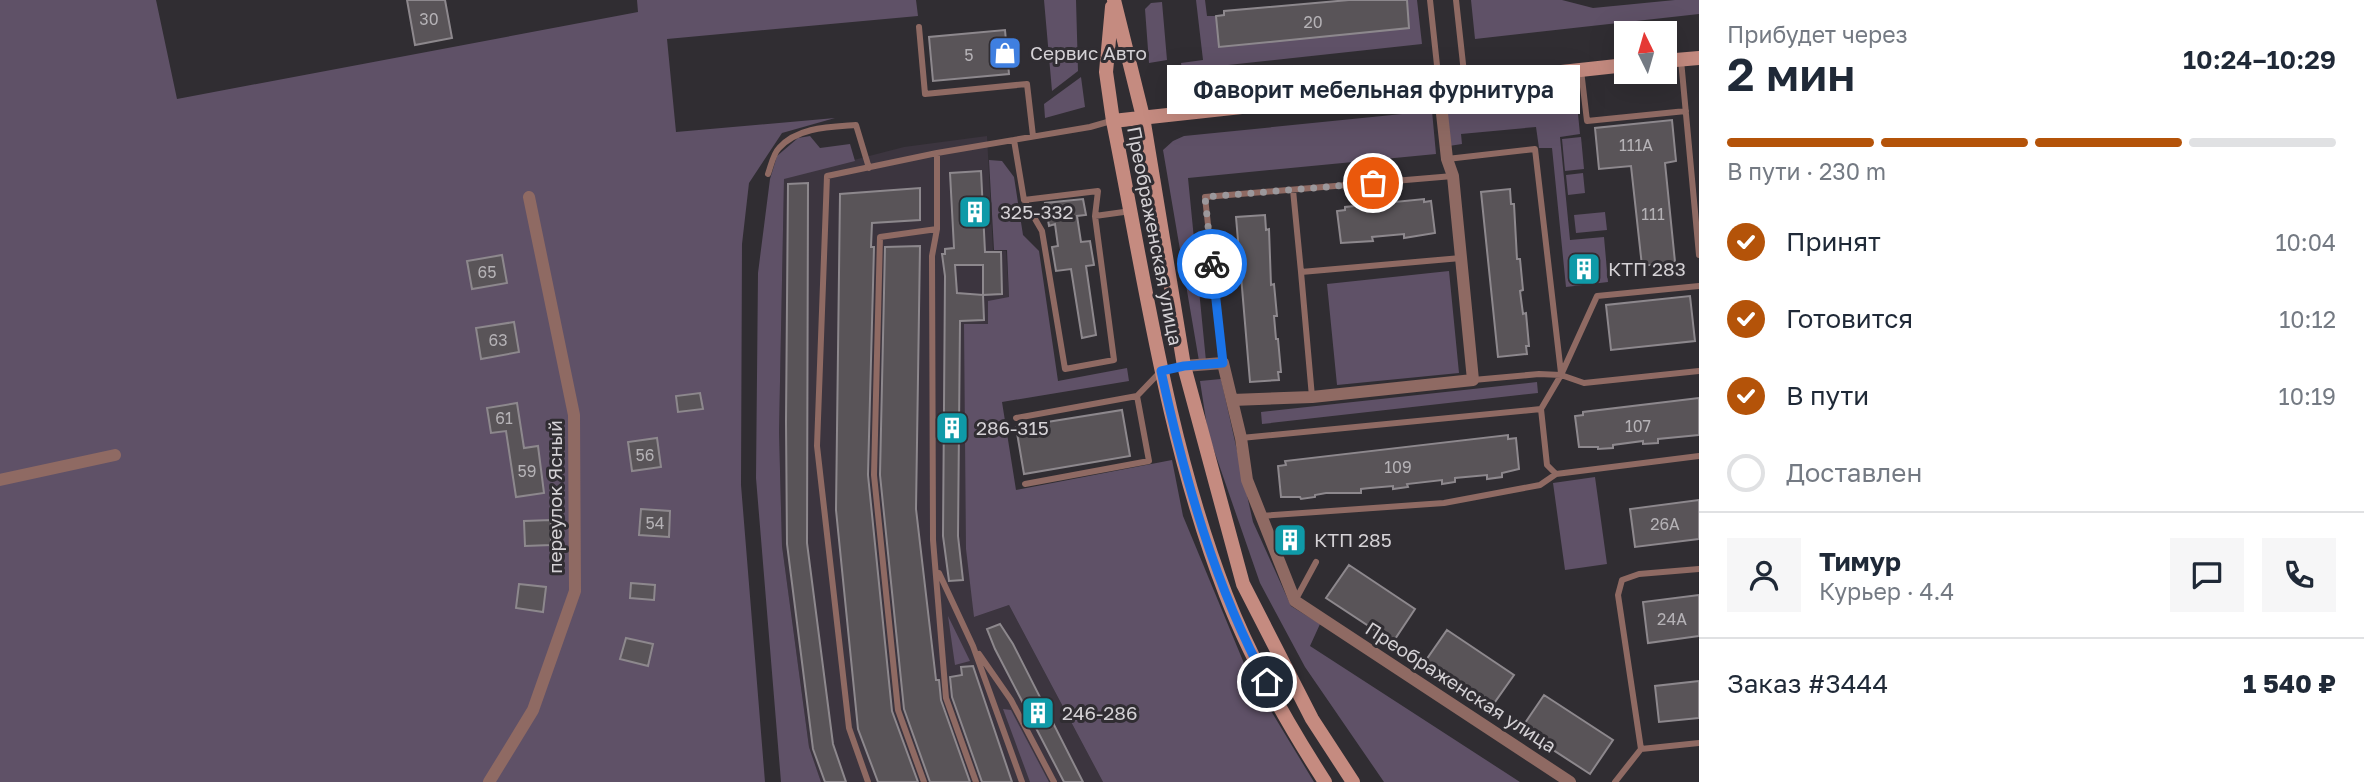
<!DOCTYPE html>
<html lang="ru">
<head>
<meta charset="utf-8">
<style>
	body { margin:0; font-family:"Golos Text",sans-serif; background:#f6f6f7; color:#1f2937; height:100vh; display:flex; flex-direction:column; font-size:26px; white-space:nowrap }
	* { box-sizing:border-box; margin:0 }
	p { font-size:23px; color:#747a83 }
	.icon { flex:none; width:38px; height:38px; fill:none; stroke:currentColor; stroke-width:2; stroke-linecap:round; stroke-linejoin:round }
	.map { position:relative; flex:1; overflow:hidden }
	.drawer { display:flex; flex-direction:column; background:#fff; width:665px }
	.drawer>* { flex:none }
	.needle { width:46px; rotate:355deg }
	.tools { position:absolute; left:1614px; top:21px; display:grid; gap:14px }
	.tools a { display:grid; place-items:center; width:63px; height:63px; border-radius:0px; background:#fff; box-shadow:0 7px 28px #0002; font-size:35px }
	.pin { position:absolute; display:grid; place-items:center; width:60px; height:60px; color:#fff; margin:-30px; border:4px solid #fff; border-radius:50%; box-shadow:0 2px 7px #0007 }
	.courier { position:absolute; display:grid; place-items:center; width:70px; height:70px; margin:-35px; border:5px solid #1a73e8; border-radius:50%; background:#fff; color:#222; box-shadow:0 2px 9px #0007 }
	.bubble { position:absolute; height:49px; border-radius:0px; background:#fff; box-shadow:0 7px 28px #0002; font-size:23px; font-weight:600; line-height:49px; text-align:center }
	.headline em { font-style:normal; font-weight:600 }
	.headline div { display:flex; flex-direction:column-reverse }
	.headline { display:flex; align-items:center; justify-content:space-between; height:119px; padding:0 28px }
	h1 { font-size:46px; font-weight:600; line-height:52px }
	.bar { display:grid; grid-template-columns:repeat(4,1fr); gap:10px 7px; align-content:center; height:84px; padding:0 28px }
	.bar i { height:9px; border-radius:5px; background:#e0e1e3 }
	.bar .current { background:#b45309 }
	.bar p { grid-column:span 4 }
	.line { display:flex; align-items:center; gap:18px; padding:0 28px; border-top:2px solid #e0e1e3 }
	.line div { flex:1 }
	.round { display:grid; place-items:center; flex:none; width:74px; height:74px; border-radius:0px; background:#f6f6f7 }
	ol { padding:0 28px; list-style:none }
	li { display:flex; align-items:center; gap:21px; height:77px }
	li p { margin-inline-start:auto }
	li .icon { padding:7px; border-radius:50%; background:#b45309; color:#fff; stroke-width:4 }
	li:last-child { color:#747a83 }
	li i { width:38px; height:38px; border:4px solid #e0e1e3; border-radius:50% }
	main { display:flex; flex:1; min-height:0 }
	.map>svg:first-child { display:block }
</style>
</head>
<body>
<main>
<div class="map">
<svg width="1699" height="782" viewBox="0 0 1699 782">
	<rect width="100%" height="100%" fill="#302d32"/>
	<path fill="#3c353f" d="M987,136L993,250L1006,251L1009,298L988,324H965L974,617L1009,605L1103,782H821L809,747L782,546L779,432L784,178L904,147Z"/>
	<path fill="#5f5167" d="M0,0H156L177,99L638,12L637,0H916L918,16L667,39L676,132L835,118L782,133L749,183L742,244L741,485L765,782H0Z
		M1044,0H1076L1078,71L1052,91Z
		M1196,0H1205L1207,16H1216L1220,47L1259,43V40L1409,28L1407,0H1417L1422,44L1182,70L1181,63L1203,60Z
		M1471,0H1562L1593,8L1675,0H1699V14L1475,39Z
		M1162,2L1167,60L1149,63L1145,9L1151,3Z
		M1081,77L1085,107L1045,118L1044,104Z
		M1576,94L1580,134L1560,137L1570,240L1604,237L1608,282L1566,287L1552,148H1539L1536,127L1461,134L1462,144L1449,146L1445,107Z
		M1432,111L1436,154L1188,178L1206,361H1199L1163,150L1173,141L1184,136Z
		M810,136L820,148L850,144L855,161L784,179L779,432L782,546L809,747L821,782H781L756,478L758,273L770,179L777,156L798,138Z
		M1581,137L1584,169L1565,171L1562,139Z
		M989,160L1002,161L1014,177L1023,235L1039,251L1058,381L1127,368L1129,381L1002,402L1016,490L1172,460L1183,516L1248,673L1314,782H1103L1009,605L974,617L966,549L964,324H988V301L1009,297L1007,250H994Z
		M1583,173L1585,193L1568,195L1566,175Z
		M1605,212L1607,230L1576,233L1574,215Z
		M1449,271L1459,373L1337,385L1327,284Z
		M1221,379L1253,522L1291,606L1320,624L1310,646L1520,782H1384L1305,667L1260,583L1208,433L1200,381Z
		M1537,382L1538,393L1262,424L1261,412Z
		M1595,477L1607,564L1565,570L1553,483Z
		M948,616L970,661L955,665Z
		M1003,709L1011,710L1049,782H1030Z"/>
	<path fill="#595458" stroke="#8d888d" stroke-width="2" fill-rule="evenodd" d="M407,0H445L452,38L415,45Z
		M1349,0H1407L1409,28L1219,47L1216,16L1224,15V11Z
		M1005,30L1009,74L933,81L929,37Z
		M1672,120L1676,161L1665,163L1675,262L1642,266L1631,166L1599,169L1595,128Z
		M981,171L985,252H1001L1002,294L983,295L984,320L960,321L958,536L963,580L949,581L943,536L945,276L942,254H945V249L954,248L950,173ZM955,265H983V295L957,293Z
		M808,183L807,543L833,744L846,782H825L813,749L787,544L786,422L788,184Z
		M920,188V220L872,223L871,247H874L868,475L892,711L918,782H878L858,729L836,510L840,194Z
		M1510,189L1511,204H1514L1517,259H1520L1523,290L1520,291L1523,314L1526,313L1529,346H1526L1527,354L1498,357L1481,192Z
		M1083,199L1086,215L1077,216L1081,242L1090,241L1094,265L1086,266L1096,335L1082,338L1071,269L1056,271L1052,247L1058,246L1055,224L1049,226L1045,203Z
		M1424,199V202L1431,201L1435,233L1404,238V234L1372,237L1373,241L1341,243L1337,211L1345,210V207Z
		M1265,215L1266,230L1269,229L1271,285L1274,284L1277,316H1274L1276,339H1278L1281,372H1278L1279,380L1250,382L1236,217Z
		M920,246L916,509L936,680H939L941,700L970,782H930L904,709L880,475L885,247Z
		M502,255L507,283L472,289L467,261Z
		M1592,262L1594,274L1576,276L1575,263Z
		M1690,296L1695,341L1611,350L1606,305Z
		M514,322L519,352L481,359L476,328Z
		M700,393L703,409L678,412L676,396Z
		M1699,398V435L1658,439V443L1643,444V441L1613,445V448L1598,449V447H1579L1575,416L1583,415V412Z
		M517,403L524,448L538,446L544,493L516,497L506,431L491,433L487,408Z
		M1122,410L1130,456L1024,474L1016,427Z
		M1508,435V439L1516,438L1519,469L1502,473V477L1487,479V475L1455,478V482L1442,484V480L1407,484L1408,487L1393,489V486L1370,488L1361,489V493H1326L1315,495V497L1301,499L1300,497H1281L1278,466L1286,465L1285,461Z
		M657,438L661,467L632,471L628,442Z
		M1699,500V539L1635,547L1630,509Z
		M641,509L670,511L669,537L639,535Z
		M551,520V545L525,546L524,521Z
		M1296,531L1298,549L1285,550L1283,532Z
		M1349,565L1415,609L1393,642L1326,598Z
		M631,583L655,585L654,600L630,598Z
		M519,584L546,587L543,612L516,608Z
		M1699,595V636L1648,643L1643,602Z
		M1000,624L1013,644L1083,782H1064L995,649L987,629Z
		M1447,630L1514,675L1490,709L1424,663Z
		M626,638L653,644L648,666L620,659Z
		M973,666L1012,782H982L952,697L950,677L962,675L961,667Z
		M1699,681V718L1659,722L1655,686Z
		M1544,695L1613,740L1590,774L1521,729Z"/>
	<g fill="none" stroke-linecap="round" stroke-linejoin="round">
		<path stroke="#8f6a63" stroke-width="6" d="M1430,0L1439,84
			M1456,0L1465,82
			M919,27L925,94L1027,84L1033,136
			M1681,60L1699,255
			M1581,70L1587,121L1686,111
			M1014,140L1024,200L1098,191L1095,216L1114,360L1065,369L1042,231L1024,200
			M1447,159L1535,149L1561,373
			M768,174C771,166 773,154 779,148C798,127 829,127 856,125L869,168
			M1293,190L1301,272
			M1095,216L1131,211
			M937,229L932,256L933,540L946,698L976,782
			M1699,286L1597,296L1561,375L1541,409L1547,465L1556,474L1699,456
			M1223,363L1205,197L1453,176
			M1473,380L1539,374L1561,375L1584,383L1699,371
			M1137,396L1161,371L1184,366
			M1312,397L1301,272L1461,258
			M1016,418L1137,396L1149,461L1025,484
			M1241,438L1541,409
			M1260,516L1444,503L1540,485L1556,474
			M939,573L973,646L1022,782
			M1296,599L1316,562
			M979,654L1011,700L1054,782
			M1641,749L1699,743
			M868,782L849,728L817,446L827,176L937,153L1090,127L1111,121
			M924,782L898,710L874,475L880,237L937,229V153
			M1615,782L1641,749L1618,595L1622,580L1639,574L1699,569"/>
		<path stroke="#8f6a63" stroke-width="12" d="M1184,366L1223,363L1241,438L1247,480L1295,601L1570,782
			M1232,400L1312,397L1473,380L1453,176L1447,159L1439,86
			M0,480L115,455
			M489,782L533,710L575,591L574,415L529,197"/>
		<path stroke="#c58b80" stroke-width="14" d="M1114,0L1143,117L1184,366L1243,584L1312,719L1353,782
			M1112,7L1106,72L1113,121C1145,280 1167,442 1226,595C1251,660 1287,723 1325,782
			M1664,61L1699,58
			M1113,121L1626,65"/>
	</g>
	<g fill="none" stroke-linecap="round" stroke-linejoin="round">
		<path stroke="#9b989c" stroke-width="7" stroke-dasharray="0 12.6" d="M1212,264L1205,197L1373,183"/>
		<path stroke="#1a73e8" stroke-width="9" d="M1212,264L1223,363L1184,366L1161,371C1184,476 1215,588 1267,682"/>
	</g>
	<defs>
		<symbol id="shop-square" viewBox="-11 -11 22 22"><rect x="-9" y="-9" width="18" height="18" rx="4" fill="#3f7fe0" stroke="#302d32"/><path d="M-5-2.5h2.3a2.7 3.5 0 0 1 5.4 0H5L5.5 6h-11ZM-1.5-2.5h3a1.5 2.3 0 0 0-3 0Z" fill="#fff"/></symbol>
		<symbol id="building-square" viewBox="-11 -11 22 22"><rect x="-9" y="-9" width="18" height="18" rx="4" fill="#0f9aa8" stroke="#302d32"/><path d="M-4-6H4V6H1V3H-1V6H-4ZM-2.5-4.3h1.7v1.8h-1.7ZM.8-4.3h1.7v1.8H.8ZM-2.5-1h1.7V.8h-1.7ZM.8-1h1.7V.8H.8Z" fill="#fff"/></symbol>
	</defs>
	<g fill-rule="evenodd">
		<use href="#shop-square" x="986" y="34" width="38" height="38"/>
		<use href="#building-square" x="956" y="193" width="38" height="38"/>
		<use href="#building-square" x="1565" y="250" width="38" height="38"/>
		<use href="#building-square" x="933" y="409" width="38" height="38"/>
		<use href="#building-square" x="1271" y="521" width="38" height="38"/>
		<use href="#building-square" x="1019" y="694" width="38" height="38"/>
	</g>
	<g text-anchor="middle" stroke-width="6" stroke-linejoin="round" paint-order="stroke">
		<g font-size="16" fill="#b5b2b6">
			<text x="429" y="25">30</text>
			<text x="1313" y="28">20</text>
			<text x="969" y="61">5</text>
			<text x="1636" y="151">111А</text>
			<text x="1653" y="220">111</text>
			<text x="487" y="278">65</text>
			<text x="498" y="346">63</text>
			<text x="504" y="424">61</text>
			<text x="1638" y="432">107</text>
			<text x="645" y="461">56</text>
			<text x="1398" y="473">109</text>
			<text x="527" y="477">59</text>
			<text x="655" y="529">54</text>
			<text x="1665" y="530">26А</text>
			<text x="1672" y="625">24А</text>
		</g>
		<g font-size="19" fill="#d4d1d5" stroke="#302d32" text-anchor="start">
			<text x="1030" y="60">Сервис Авто</text>
			<text x="1000" y="219">325-332</text>
			<text x="1608" y="276">КТП 283</text>
			<text x="976" y="435">286-315</text>
			<text x="1314" y="547">КТП 285</text>
			<text x="1062" y="720">246-286</text>
		</g>
		<g font-size="19" fill="#d4d1d5" stroke="#302d32">
			<text transform="translate(1155 236) rotate(79)" y="7">Преображенская улица</text>
			<text transform="translate(555 497) rotate(-90)" y="7">переулок Ясный</text>
			<text transform="translate(1461 687) rotate(33)" y="7">Преображенская улица</text>
		</g>
	</g>
</svg>
<div class="tools">
<a><svg class="needle" viewBox="-14 -14 28 28"><path d="M0-13l5 13h-10z" fill="#e53935"/><path d="M0 13l5-13h-10z" fill="#747a83"/></svg></a>
</div>
<div class="pin" style="left:1373px;top:183px;background:#ea580c"><svg class="icon" aria-label="bag" viewBox="0 0 24 24"><path d="M5 8h14l-1 12H6zM9 8a3 3 0 0 1 6 0"/></svg></div>
<div class="pin" style="left:1267px;top:682px;background:#1f2937"><svg class="icon" aria-label="home" viewBox="0 0 24 24"><path d="M3 11l9-7 9 7M6 9v11h12V9"/></svg></div>
<div class="courier" style="left:1212px;top:264px"><svg class="icon" aria-label="bike" viewBox="0 0 24 24"><circle cx="6" cy="16" r="4"/><circle cx="18" cy="16" r="4"/><path d="M6 16l4-8h5l3 8M10 8l3 8H6M13 5h3"/></svg></div>
<div class="bubble" style="left:1167px;top:65px;width:413px">Фаворит мебельная фурнитура</div>
</div>
<section class="drawer">
<div class="headline"><div><h1>2 мин</h1><p>Прибудет через</p></div><em>10:24–10:29</em></div>
<div class="bar"><i class="current"></i><i class="current"></i><i class="current"></i><i></i><p>В пути · 230 m</p></div>
<ol>
<li><svg class="icon" aria-label="check" viewBox="0 0 24 24"><path d="M5 12l5 5 9-10"/></svg>Принят<p>10:04</p></li>
<li><svg class="icon" aria-label="check" viewBox="0 0 24 24"><path d="M5 12l5 5 9-10"/></svg>Готовится<p>10:12</p></li>
<li><svg class="icon" aria-label="check" viewBox="0 0 24 24"><path d="M5 12l5 5 9-10"/></svg>В пути<p>10:19</p></li>
<li><i></i>Доставлен</li>
</ol>
<div class="line" style="height:126px"><a class="round"><svg class="icon" aria-label="person" viewBox="0 0 24 24"><circle cx="12" cy="8" r="4"/><path d="M4 21q1-7 8-7t8 7"/></svg></a><div><b>Тимур</b><p>Курьер · 4.4</p></div><a class="round"><svg class="icon" aria-label="chat" viewBox="0 0 24 24"><path d="M4 5h16v11H9l-5 4z"/></svg></a><a class="round"><svg class="icon" aria-label="phone" viewBox="0 0 24 24"><path d="M5 4h4l2 5-3 2q2 4 5 5l2-3 5 2v4C11 20 4 13 5 4z"/></svg></a></div>
<div class="line" style="height:91px"><div>Заказ #3444</div><b>1 540 ₽</b></div>
</section>
</main>
</body>
</html>
